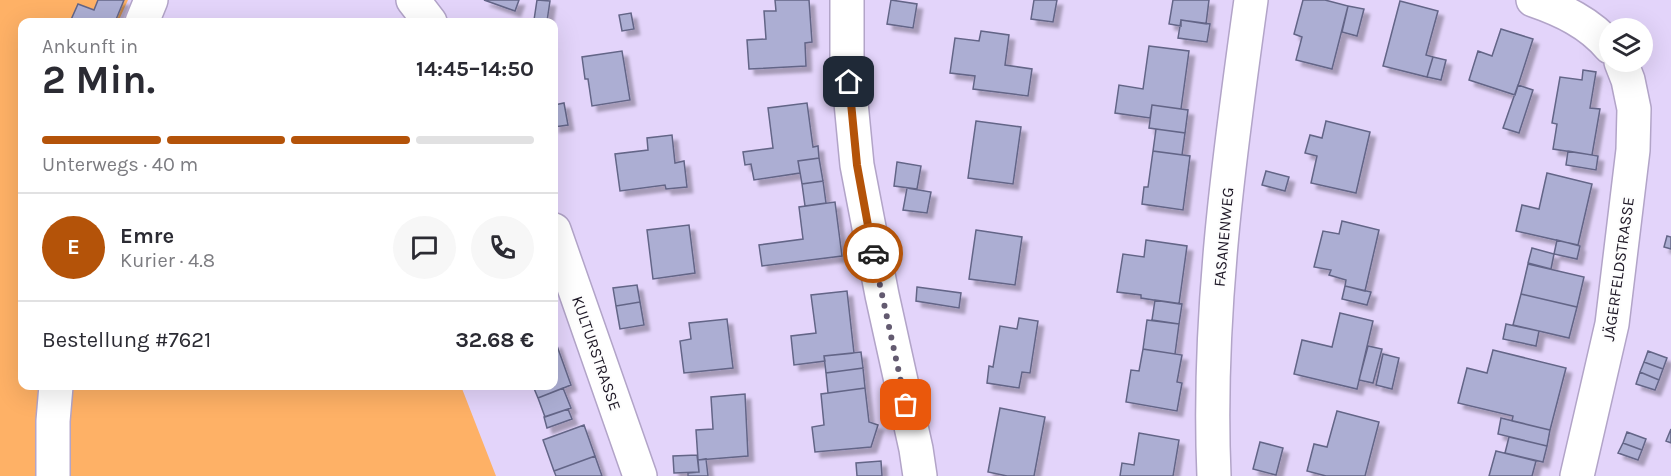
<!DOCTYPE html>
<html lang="de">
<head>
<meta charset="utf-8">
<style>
	body { margin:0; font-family:Karla,sans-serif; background:#f7f7f7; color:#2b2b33; height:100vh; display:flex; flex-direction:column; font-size:22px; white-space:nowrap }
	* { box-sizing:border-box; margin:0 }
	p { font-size:20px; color:#7c7c81 }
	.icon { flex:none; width:33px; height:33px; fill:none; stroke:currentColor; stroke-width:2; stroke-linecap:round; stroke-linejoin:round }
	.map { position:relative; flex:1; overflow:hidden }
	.sheet { position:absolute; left:18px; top:18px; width:540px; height:372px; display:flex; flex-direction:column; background:#fff; border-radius:12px; box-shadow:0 6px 24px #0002 }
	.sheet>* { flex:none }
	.buttons { position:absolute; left:1599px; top:18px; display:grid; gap:12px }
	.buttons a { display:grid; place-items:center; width:54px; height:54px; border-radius:50%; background:#fff; box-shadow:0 6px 24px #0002; font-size:30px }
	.pin { position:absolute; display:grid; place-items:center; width:51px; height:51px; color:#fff; margin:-26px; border-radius:12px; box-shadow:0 3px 9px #0006 }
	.courier { position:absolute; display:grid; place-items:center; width:60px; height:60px; margin:-30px; border:4px solid #b45309; border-radius:50%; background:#fff; color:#222; box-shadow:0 2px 8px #0007 }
	.overview em { font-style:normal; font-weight:700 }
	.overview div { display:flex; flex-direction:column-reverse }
	.overview { display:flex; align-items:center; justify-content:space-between; height:102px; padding:0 24px }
	h1 { font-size:39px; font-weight:700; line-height:45px }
	.bar { display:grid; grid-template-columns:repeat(4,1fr); gap:9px 6px; align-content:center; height:72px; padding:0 24px }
	.bar i { height:8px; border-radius:4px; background:#e1e1e2 }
	.bar .selected { background:#b45309 }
	.bar p { grid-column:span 4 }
	.line { display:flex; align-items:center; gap:15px; padding:0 24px; border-top:2px solid #e1e1e2 }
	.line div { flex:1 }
	.round { display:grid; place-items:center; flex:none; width:63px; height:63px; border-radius:32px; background:#f7f7f7 }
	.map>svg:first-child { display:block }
</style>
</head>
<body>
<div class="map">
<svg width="1671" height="476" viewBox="0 0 1671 476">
	<defs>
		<filter id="shadow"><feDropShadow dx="5.5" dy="5.5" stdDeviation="1.5" flood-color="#0004"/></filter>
	</defs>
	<rect width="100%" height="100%" fill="#e3d4fa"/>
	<path fill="#feb166" d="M0,0H128L118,22H22V386H461L496,476H0Z"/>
	<path fill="#acaed3" stroke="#636587" stroke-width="1.5" filter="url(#shadow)" d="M98,0H124L115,22H70L78,4L94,10Z
		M484,0H519L515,11Z
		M537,0L550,1L547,21L534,20Z
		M775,0H809L812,42L805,43L806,66L749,69L747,40L766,39L764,11H776Z
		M891,0L917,4L913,28L887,24Z
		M1034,0H1057L1053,22L1031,19Z
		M1173,0H1209L1206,24L1181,20V26L1169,24Z
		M1303,0H1325L1348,6L1332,69L1296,60L1302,37L1294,34Z
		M1400,1L1438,11L1426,55L1433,57L1427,77L1383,66Z
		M1348,6L1364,9L1357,36L1342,32Z
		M631,13L634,29L622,31L619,15Z
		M1181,20L1210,24L1207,42L1178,38Z
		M1501,29L1533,39L1515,95L1469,80L1478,51L1492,56Z
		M981,31L1009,35L1005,65L1032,69L1028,96L973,89L975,76L950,73L955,38L979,41Z
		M1149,46L1189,51L1181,109L1152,105L1150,118L1115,113L1119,85L1143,89Z
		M622,51L630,100L592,106L588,79H585L582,57Z
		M1433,57L1446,60L1441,80L1427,77Z
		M1583,70L1596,72L1590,108L1600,109L1592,155L1553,149L1557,124L1552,123L1560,77L1582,80Z
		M1518,85L1533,90L1519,133L1503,128Z
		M564,103L568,125L554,127V105Z
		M807,103L813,147L818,146L819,158L798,161L800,173L754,180L751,164L745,165L743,152L773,148L768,108Z
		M1152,105L1188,110L1185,133L1149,128Z
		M976,121L1021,127L1013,184L968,178Z
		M1326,121L1370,132L1356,193L1311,183L1317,156L1305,153L1310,135L1322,138Z
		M1156,129L1185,133L1182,155L1153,151Z
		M672,135L675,163L684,161L687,187L666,189L665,185L620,191L615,154L648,150L647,138Z
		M1153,151L1190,156L1183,210L1142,204L1144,187H1148Z
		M1568,151L1598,156L1596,170L1566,165Z
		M819,158L823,181L802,184L798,161Z
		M897,162L921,166L917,189L894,186Z
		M1266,171L1289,177L1285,191L1262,185Z
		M1547,173L1592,184L1578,245L1516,231L1522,205L1539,209Z
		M823,181L826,203L805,206L802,184Z
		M907,188L931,192L927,213L903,210Z
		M835,202L842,256L762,266L759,245L803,239L799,207Z
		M1342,221L1379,230L1365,291L1345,286L1346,280L1329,275L1331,270L1314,267L1323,231L1339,234Z
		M689,225L695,273L653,279L647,230Z
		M976,230L1022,237L1015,285L969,279Z
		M1667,236L1671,237V249L1664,247Z
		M1146,240L1187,246L1179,304L1141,298V295L1117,292L1123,254L1144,257Z
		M1557,240L1580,246L1577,259L1554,254Z
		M1532,248L1554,254L1551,269L1528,263Z
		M1528,264L1584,277L1577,307L1521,294Z
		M637,285L640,302L616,306L613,288Z
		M1345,286L1371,292L1367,305L1342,299Z
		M917,287L961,293L959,308L916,301Z
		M847,291L854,353L824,356L825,361L794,365L791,336L816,333L811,295Z
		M1521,294L1577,307L1569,338L1513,325Z
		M1155,300L1182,304L1179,324L1152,320Z
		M640,302L644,325L620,329L616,306Z
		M1340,313L1373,321L1357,389L1294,374L1302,340L1332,347Z
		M1019,318L1038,321L1030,373L1022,372L1019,388L987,383L989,366L993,367L1000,326L1017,329Z
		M727,319L733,368L684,373L680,341L691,339L689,323Z
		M1147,320L1179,324L1175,354L1143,349Z
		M1506,324L1539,331L1536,346L1503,339Z
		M554,343H556L571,385L538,398L533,386H554Z
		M1368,346L1382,349L1373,383L1359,380Z
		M1143,349L1182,355L1177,382L1182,383L1177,411L1126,402L1131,370L1139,371Z
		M1493,350L1566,368L1550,430L1512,421L1513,416L1458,403L1467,368L1487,373Z
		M1648,351L1667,358L1663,369L1644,362Z
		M861,352L863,368L826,373L824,356Z
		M1383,354L1399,358L1392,389L1376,385Z
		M1644,362L1663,369L1659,380L1640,372Z
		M863,368L865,388L828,393L826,373Z
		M1640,372L1659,380L1655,390L1636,384Z
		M563,388L571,408L545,417L538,398Z
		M865,388L869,422L878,425L871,447L815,452L812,427L824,425L821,394Z
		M745,394L748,456L698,460L696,430L713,429L711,397Z
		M1000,408L1045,417L1034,476H1007L988,472Z
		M568,409L572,419L547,428L544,417Z
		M1337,411L1379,422L1365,476H1326L1307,471L1314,444L1327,447Z
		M1501,418L1550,430L1547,446L1498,434Z
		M584,425L595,456L554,471L543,440Z
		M1671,429V443L1666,441Z
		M1627,432L1646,439L1642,450L1623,443Z
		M1139,433L1179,440L1173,476H1120L1122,463L1134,465Z
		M1509,437L1547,446L1543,462L1505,453Z
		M1260,442L1283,448L1276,475L1253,469Z
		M1623,443L1642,450L1638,460L1618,453Z
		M1496,451L1536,461L1532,476H1489Z
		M697,455L699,472L674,473L673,456Z
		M595,456L602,476H556L554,471Z
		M706,459L708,476H688V473L699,472L698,460Z
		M881,461L882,476H857L856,463Z"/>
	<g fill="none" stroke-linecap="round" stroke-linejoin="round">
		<defs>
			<path id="minor" d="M413,0L430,22
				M847,0V61L857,165L882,295L916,449L920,476
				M1533,0C1562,10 1590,23 1610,47
				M142,22L151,0
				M554,230L640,476
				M53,476V421L56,386
				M1214,476C1207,317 1229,157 1251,0
				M1577,476L1612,324L1633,150L1634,109L1628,80L1621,62"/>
		</defs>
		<use href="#minor" stroke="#b2a4c8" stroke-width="36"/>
		<use href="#minor" stroke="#fff" stroke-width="33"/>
	</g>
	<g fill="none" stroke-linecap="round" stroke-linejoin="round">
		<path stroke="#635a70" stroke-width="6" stroke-dasharray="0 10.8" d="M873,253L906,405"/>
		<path stroke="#b45309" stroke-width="8" d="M849,82L857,165L873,253"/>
	</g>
	<g text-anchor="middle" stroke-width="4.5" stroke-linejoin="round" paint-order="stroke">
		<g font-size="16" fill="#1e1826" stroke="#fdfdfd">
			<text transform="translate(1223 237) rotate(-85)" y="6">FASANENWEG</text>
			<text transform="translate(1618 269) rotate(-82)" y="6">JÄGERFELDSTRASSE</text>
			<text transform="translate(597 353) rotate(71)" y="6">KULTURSTRASSE</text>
		</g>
	</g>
</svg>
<div class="buttons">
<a><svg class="icon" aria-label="layers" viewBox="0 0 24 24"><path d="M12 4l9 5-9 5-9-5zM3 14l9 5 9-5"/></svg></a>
</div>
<div class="pin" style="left:906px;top:405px;background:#ea580c"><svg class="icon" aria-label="bag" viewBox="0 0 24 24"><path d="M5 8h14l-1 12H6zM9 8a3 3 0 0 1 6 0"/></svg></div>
<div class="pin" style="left:849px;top:82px;background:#1f2937"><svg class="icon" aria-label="home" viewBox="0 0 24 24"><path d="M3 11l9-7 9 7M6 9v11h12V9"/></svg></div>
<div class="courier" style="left:873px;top:253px"><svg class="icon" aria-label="car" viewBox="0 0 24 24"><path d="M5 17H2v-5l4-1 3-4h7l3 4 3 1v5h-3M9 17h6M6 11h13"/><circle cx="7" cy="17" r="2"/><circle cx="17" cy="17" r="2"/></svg></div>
<section class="sheet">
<div class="overview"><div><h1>2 Min.</h1><p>Ankunft in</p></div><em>14:45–14:50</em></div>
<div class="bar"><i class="selected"></i><i class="selected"></i><i class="selected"></i><i></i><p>Unterwegs · 40 m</p></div>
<div class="line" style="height:108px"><b class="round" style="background:#b45309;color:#fff">E</b><div><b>Emre</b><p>Kurier · 4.8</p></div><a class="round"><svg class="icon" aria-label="chat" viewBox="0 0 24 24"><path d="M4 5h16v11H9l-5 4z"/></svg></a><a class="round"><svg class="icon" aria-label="phone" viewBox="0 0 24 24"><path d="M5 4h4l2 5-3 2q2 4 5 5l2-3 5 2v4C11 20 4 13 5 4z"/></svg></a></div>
<div class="line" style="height:78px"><div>Bestellung #7621</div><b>32.68 €</b></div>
</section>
</div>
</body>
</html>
